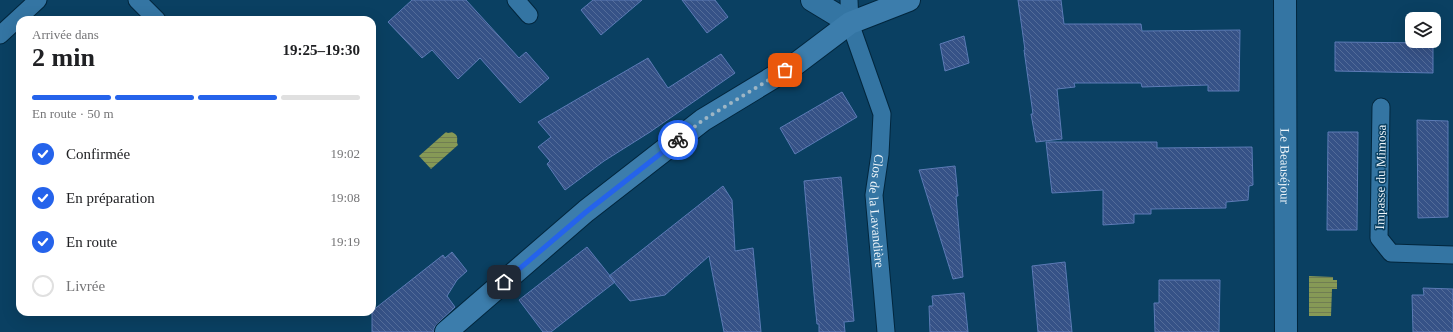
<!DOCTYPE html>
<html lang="fr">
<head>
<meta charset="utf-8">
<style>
	body { margin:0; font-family:"Times New Roman",serif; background:#f2f2f2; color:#202124; height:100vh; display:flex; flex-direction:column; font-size:15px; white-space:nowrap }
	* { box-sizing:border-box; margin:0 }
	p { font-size:13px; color:#757577 }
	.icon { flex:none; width:22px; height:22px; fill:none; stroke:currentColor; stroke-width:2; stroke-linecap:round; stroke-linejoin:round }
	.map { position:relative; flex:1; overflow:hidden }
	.panel { position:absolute; left:16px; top:16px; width:360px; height:300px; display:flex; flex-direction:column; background:#fff; border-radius:12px; box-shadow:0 4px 16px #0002 }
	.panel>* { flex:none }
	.fabs { position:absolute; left:1405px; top:12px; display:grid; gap:8px }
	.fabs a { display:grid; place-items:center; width:36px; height:36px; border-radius:8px; background:#fff; box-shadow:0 4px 16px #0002; font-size:20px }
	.pin { position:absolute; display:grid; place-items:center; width:34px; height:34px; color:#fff; margin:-17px; border-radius:8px; box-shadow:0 2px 6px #0006 }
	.courier { position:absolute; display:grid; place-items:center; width:40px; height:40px; margin:-20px; border:3px solid #2563eb; border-radius:50%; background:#fff; color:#222; box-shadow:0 1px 5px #0007 }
	.summary em { font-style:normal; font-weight:700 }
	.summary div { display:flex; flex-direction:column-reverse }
	.summary { display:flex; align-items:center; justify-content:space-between; height:68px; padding:0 16px }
	h1 { font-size:26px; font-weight:700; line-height:30px }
	.bar { display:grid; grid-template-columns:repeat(4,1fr); gap:6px 4px; align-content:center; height:48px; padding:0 16px }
	.bar i { height:5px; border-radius:3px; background:#e0e0e0 }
	.bar .selected { background:#2563eb }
	.bar p { grid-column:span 4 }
	ol { padding:0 16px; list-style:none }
	li { display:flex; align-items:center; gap:12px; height:44px }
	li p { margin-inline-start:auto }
	li .icon { padding:4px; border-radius:50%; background:#2563eb; color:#fff; stroke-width:4 }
	li:last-child { color:#757577 }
	li i { width:22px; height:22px; border:2px solid #e0e0e0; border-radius:50% }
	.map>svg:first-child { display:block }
</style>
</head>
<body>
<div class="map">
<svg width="1453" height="332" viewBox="0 0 1453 332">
	<defs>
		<pattern id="water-rules" width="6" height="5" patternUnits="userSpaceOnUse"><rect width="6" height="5" fill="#869956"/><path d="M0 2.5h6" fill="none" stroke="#707d52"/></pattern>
		<pattern id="building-back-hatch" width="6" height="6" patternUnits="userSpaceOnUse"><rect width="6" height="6" fill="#365287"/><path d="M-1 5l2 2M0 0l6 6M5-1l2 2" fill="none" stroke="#536c99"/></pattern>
	</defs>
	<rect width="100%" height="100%" fill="#0a4062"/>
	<path fill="url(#water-rules)" d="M446,132L448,133L452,132C461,137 455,139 458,145L431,169L419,156Z
		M1309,276L1333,277V280H1337V289H1332L1331,316H1309Z"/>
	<path fill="url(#building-back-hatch)" stroke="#5c7bb6" d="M412,0H466L519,58L526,52L549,78L520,103L480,58L458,79L432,50L422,58L388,22Z
		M593,0H642L601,35L581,10Z
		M682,0H715L728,17L707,33Z
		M1018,0H1061L1064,24H1141L1142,31L1240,30L1239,91H1208V85L1142,87L1141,83H1074L1075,87L1057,89L1062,139L1036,142L1031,114H1033L1024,50H1025Z
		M964,36L969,63L945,71L940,44Z
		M1335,42L1433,43V73L1335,71Z
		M721,54L735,73L650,132L604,161L565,190L547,164L550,161L538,147L551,137L538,122L648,58L668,88Z
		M842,92L857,117L795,154L780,128Z
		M1417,120L1448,121V217L1418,218Z
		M1328,132H1358L1357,230H1327Z
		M1046,142H1157V148L1252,147L1253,185L1249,186L1248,200L1226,202V208L1151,209V214H1134V223L1103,225V190L1052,193Z
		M955,166L958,196H956L963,277L953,279L919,170Z
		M841,177L854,321L844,322L845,332H819V324H817L814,294L804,181Z
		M723,186L732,200L735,251L753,248L761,332H724L709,256L665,295L630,301L609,276Z
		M587,247L615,282L551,332H543L519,300Z
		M452,252L467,271L457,280L447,296L455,307L438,323L434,328V332H372V311L443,255L445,258Z
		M1065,262L1072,332H1038L1032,266Z
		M1159,280H1220L1219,332H1155L1154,303H1159Z
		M1423,288L1453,289V332H1413L1412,295H1424Z
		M964,293L968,332H930L929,306H933L932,296Z"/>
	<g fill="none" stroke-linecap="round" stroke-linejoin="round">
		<defs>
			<g id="lane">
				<path d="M137,0L157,20"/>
				<path d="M516,0L529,15"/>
				<path id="s1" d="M849,0L850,23L882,114L880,154L874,195L886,332"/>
				<path d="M0,35L38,0"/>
				<path d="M1381,107L1379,238L1391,253L1453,255"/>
			</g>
			<g id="street">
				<path d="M812,0L850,23"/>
				<path id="s2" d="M1285,0L1286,332"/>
			</g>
			<path id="secondary" d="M446,332L586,211L703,120L797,63L850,23L909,0"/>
		</defs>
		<use href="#lane" stroke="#02263d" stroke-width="19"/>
		<use href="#street" stroke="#02263d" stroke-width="24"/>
		<use href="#secondary" stroke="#02263d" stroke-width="24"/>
		<use href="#lane" stroke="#3475a3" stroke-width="17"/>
		<use href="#street" stroke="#3475a3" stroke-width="22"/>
		<use href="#secondary" stroke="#3c7dac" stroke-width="22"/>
	</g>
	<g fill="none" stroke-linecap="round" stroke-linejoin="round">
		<path stroke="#9eb6c5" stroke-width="4" stroke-dasharray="0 7.2" d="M678,140L703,120L785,70"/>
		<path stroke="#2563eb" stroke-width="5" d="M504,282L586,212L678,140"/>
	</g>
	<g text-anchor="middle" stroke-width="3" stroke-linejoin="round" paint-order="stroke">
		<g font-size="13" fill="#eef5fa" stroke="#0a4062">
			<text dy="5" stroke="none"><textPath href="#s2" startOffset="166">Le Beauséjour</textPath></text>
			<text transform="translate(1380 177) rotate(-89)" y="5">Impasse du Mimosa</text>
			<text dy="5" stroke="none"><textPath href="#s1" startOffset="217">Clos de la Lavandière</textPath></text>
		</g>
	</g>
</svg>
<div class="fabs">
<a><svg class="icon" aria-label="layers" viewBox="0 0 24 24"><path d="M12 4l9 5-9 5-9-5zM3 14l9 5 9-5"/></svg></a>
</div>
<div class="pin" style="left:785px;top:70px;background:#ea580c"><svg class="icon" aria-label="bag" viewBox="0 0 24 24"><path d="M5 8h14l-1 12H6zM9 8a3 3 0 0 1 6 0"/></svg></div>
<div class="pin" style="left:504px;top:282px;background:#1f2937"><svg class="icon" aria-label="home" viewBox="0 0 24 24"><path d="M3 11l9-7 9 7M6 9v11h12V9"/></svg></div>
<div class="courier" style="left:678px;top:140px"><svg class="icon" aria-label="bike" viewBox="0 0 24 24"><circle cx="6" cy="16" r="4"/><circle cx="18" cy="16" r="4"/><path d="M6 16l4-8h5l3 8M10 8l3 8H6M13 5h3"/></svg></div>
<section class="panel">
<div class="summary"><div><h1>2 min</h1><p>Arrivée dans</p></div><em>19:25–19:30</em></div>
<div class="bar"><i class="selected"></i><i class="selected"></i><i class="selected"></i><i></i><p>En route · 50 m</p></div>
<ol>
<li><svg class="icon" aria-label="check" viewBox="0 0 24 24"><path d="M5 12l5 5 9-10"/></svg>Confirmée<p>19:02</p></li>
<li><svg class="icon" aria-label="check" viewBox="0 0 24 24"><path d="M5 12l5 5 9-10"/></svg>En préparation<p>19:08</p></li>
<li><svg class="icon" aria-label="check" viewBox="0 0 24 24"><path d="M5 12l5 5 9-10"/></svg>En route<p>19:19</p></li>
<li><i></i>Livrée</li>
</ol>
</section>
</div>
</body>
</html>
